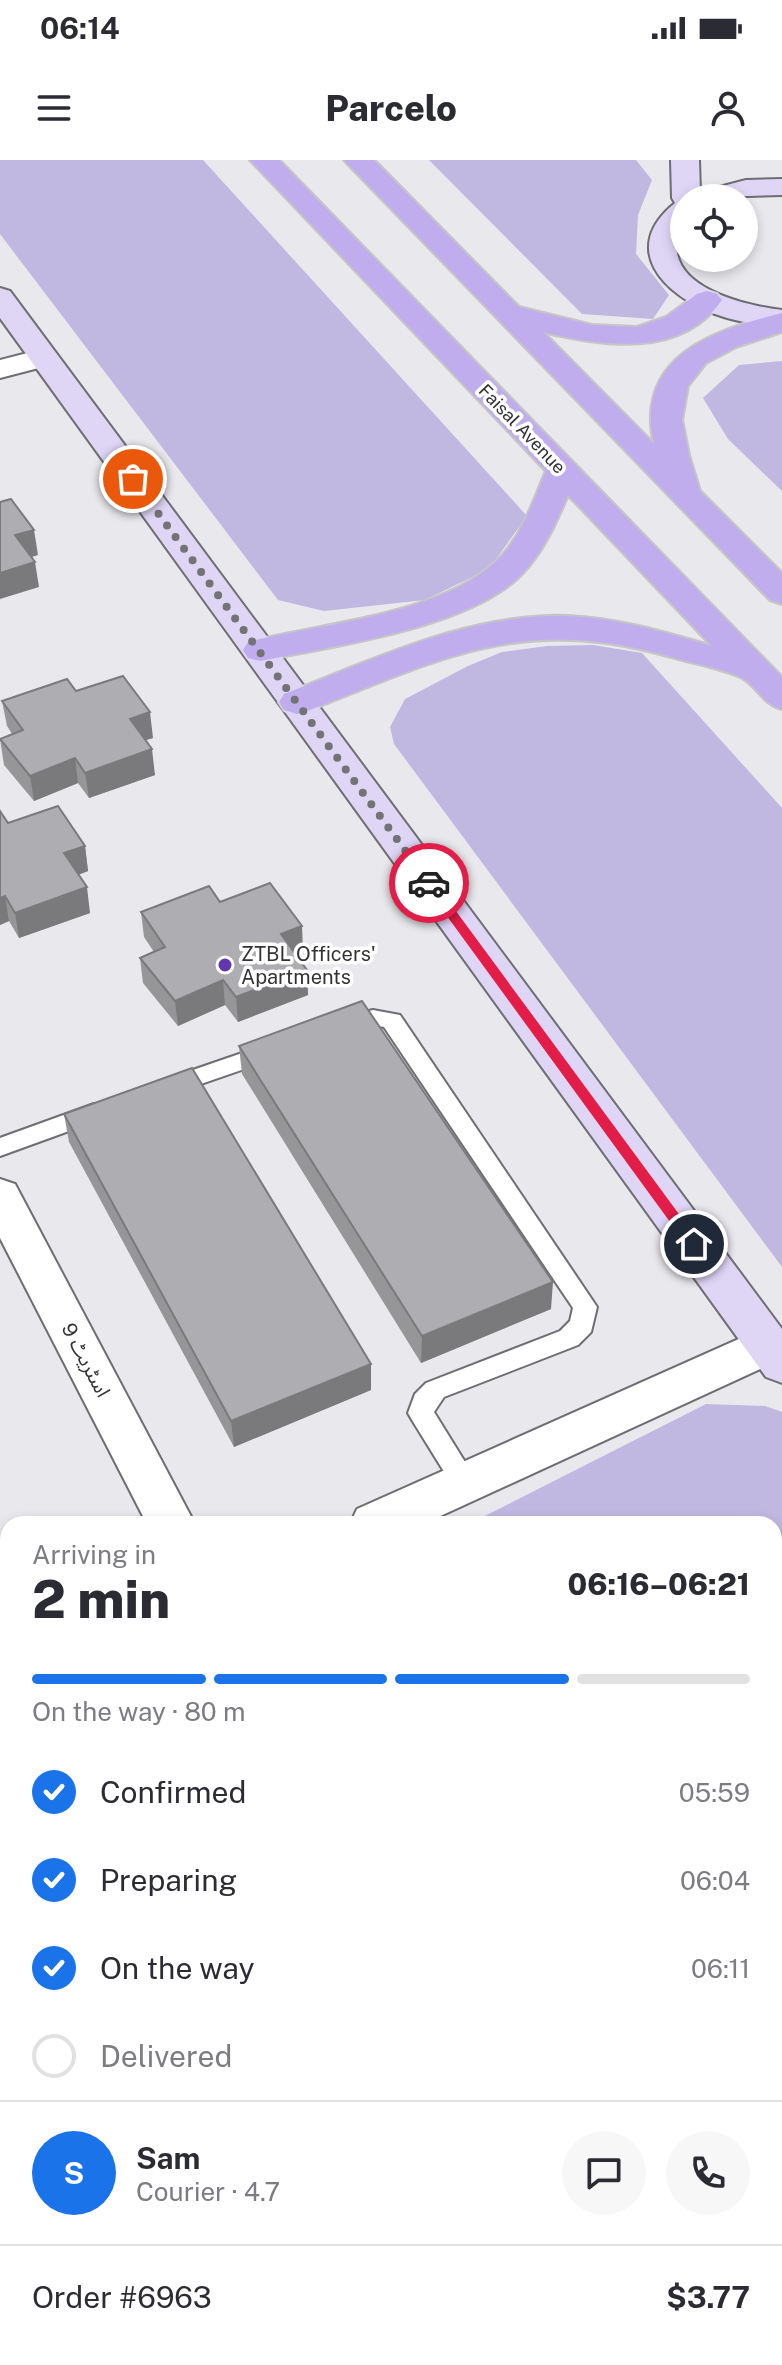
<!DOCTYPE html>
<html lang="en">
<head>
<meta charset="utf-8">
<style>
	body { margin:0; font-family:"Public Sans","Noto Sans Arabic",sans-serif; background:#f7f7f7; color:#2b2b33; height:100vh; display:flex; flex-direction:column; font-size:30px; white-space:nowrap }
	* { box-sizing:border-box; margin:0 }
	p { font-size:26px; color:#7c7c81 }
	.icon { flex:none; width:44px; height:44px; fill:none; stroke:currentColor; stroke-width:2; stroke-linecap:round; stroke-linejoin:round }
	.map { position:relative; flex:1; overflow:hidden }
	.panel { position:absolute; left:0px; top:1356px; width:782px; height:850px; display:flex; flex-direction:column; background:#fff; border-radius:24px 24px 0 0; box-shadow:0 4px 12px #0003 }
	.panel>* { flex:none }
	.controls { position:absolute; left:670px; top:24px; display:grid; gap:16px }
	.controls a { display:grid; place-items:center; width:88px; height:88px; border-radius:50%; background:#fff; box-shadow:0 4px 12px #0003; font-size:40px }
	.pin { position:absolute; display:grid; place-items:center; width:68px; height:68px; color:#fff; margin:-34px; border:4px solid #fff; border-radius:50%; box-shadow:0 2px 8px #0007 }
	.courier { position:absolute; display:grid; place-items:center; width:80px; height:80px; margin:-40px; border:6px solid #e11d48; border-radius:50%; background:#fff; color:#222; box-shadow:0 2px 10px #0007 }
	.head em { font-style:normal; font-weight:800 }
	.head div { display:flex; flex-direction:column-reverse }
	.head { display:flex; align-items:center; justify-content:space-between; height:136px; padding:0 32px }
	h1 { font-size:52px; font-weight:800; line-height:60px }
	.bar { display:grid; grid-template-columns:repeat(4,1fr); gap:12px 8px; align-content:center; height:96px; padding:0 32px }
	.bar i { height:10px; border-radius:6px; background:#e1e1e2 }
	.bar .current { background:#1a73e8 }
	.bar p { grid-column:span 4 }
	.line { display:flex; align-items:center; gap:20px; padding:0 32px; border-top:2px solid #e1e1e2 }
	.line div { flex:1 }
	.round { display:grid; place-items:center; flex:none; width:84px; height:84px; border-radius:42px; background:#f7f7f7 }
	ol { padding:0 32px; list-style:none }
	li { display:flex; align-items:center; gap:24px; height:88px }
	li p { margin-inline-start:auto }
	li .icon { padding:8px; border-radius:50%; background:#1a73e8; color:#fff; stroke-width:4 }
	li:last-child { color:#7c7c81 }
	li i { width:44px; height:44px; border:4px solid #e1e1e2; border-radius:50% }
	.status { display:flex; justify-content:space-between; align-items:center; height:56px; padding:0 40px; background:#fff; direction:ltr }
	.status svg { height:22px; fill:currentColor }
	header { display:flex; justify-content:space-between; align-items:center; height:104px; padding:0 32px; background:#fff; font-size:36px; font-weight:800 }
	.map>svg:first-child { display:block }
</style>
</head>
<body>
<div class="status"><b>06:14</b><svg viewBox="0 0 49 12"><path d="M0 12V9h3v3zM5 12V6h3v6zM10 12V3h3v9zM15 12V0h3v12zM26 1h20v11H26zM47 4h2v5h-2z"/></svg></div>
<header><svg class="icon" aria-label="menu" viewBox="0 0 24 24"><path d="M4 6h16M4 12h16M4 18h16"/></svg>Parcelo<svg class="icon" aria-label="person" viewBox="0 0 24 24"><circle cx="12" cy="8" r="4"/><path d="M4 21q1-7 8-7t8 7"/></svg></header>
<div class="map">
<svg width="782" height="2205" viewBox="0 0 782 2205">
	<rect width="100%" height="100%" fill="#e9e8ed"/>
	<path fill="#c1b8e2" d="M0,0H203L527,356L489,409L425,440L324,451L278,440L0,74Z
		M429,0H636L652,20L638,55L636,94L669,135L653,159L582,154Z
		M782,201V331L728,279L703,238L739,205Z
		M593,485L642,493L782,648V1107L394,584L390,567L405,539L468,506L502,492L547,486Z
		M706,1244L765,1246L782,1252V2205H648L645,2198H774V1364H469Z"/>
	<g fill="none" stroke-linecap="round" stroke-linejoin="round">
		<defs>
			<path id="lane" d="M373,850L400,855L597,1147L591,1172L578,1185L444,1237L434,1252L478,1323L474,1331L465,1334L456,1331L412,1260L408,1253L415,1234L426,1223L560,1171L570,1161L573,1148L384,867C368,864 351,875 336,871L333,865L336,859Z
				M271,883L279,885L282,891L279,897L166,936L158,934L155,928L158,922Z
				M94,944L102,947L105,953L102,959L0,996V978Z"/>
			<path id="street" d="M43,189L54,192L58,198L54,204L0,218V200Z
				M0,1019L15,1024L195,1364H147L0,1078Z
				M768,1166L782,1171V1199L423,1364H350L357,1349Z
				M8,1506V1552L0,1555V1509Z
				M8,2050V2109L0,2112V2053Z
				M566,2198H626L629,2205H569Z"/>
			<path id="secondary" d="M671,0H699L700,32L746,20L782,19V35L684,38C684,46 686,56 684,63C681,74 675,80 677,93C684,132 750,146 782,150V168C760,165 737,162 715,154C663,135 619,88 675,43L672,38Z
				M0,128L10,131L782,1169V1223L766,1217L0,158Z"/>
			<path id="primary" d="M250,0H279L782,517V549C762,544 757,525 740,517C720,508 696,504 675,498C524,454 447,496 310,550L297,554L284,550L279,542L284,534C375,499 469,453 568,456C617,458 665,472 712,486L568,335C556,363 543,393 521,415C468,468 333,486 260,501L248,498L243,490L248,482C322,463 452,454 504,393C524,370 534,339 546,311Z
				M344,0H374L519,147L592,165L637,167L666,157L697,134L707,131L717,134L722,140C681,199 602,186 543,172L654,284C634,196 714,170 782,153V172L736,187L706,203L688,226L682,260L689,295L700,331L782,413V444L770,440Z"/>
		</defs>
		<use href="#lane" stroke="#6e6d71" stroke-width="4"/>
		<use href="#street" stroke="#6e6d71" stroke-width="4"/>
		<use href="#secondary" stroke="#6e6d71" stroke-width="4"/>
		<use href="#primary" stroke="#c6c6c6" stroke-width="4"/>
		<use href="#lane" fill="#fff" fill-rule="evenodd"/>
		<use href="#street" fill="#fff" fill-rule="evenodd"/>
		<use href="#secondary" fill="#dfd6f6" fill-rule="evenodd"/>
		<use href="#primary" fill="#bfaded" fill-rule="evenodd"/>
	</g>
	<path fill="#969699" d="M76,531L153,578L145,580L155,615L89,638L78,623L34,641L4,605L0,579L12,574L7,566L2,541Z
		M0,651L8,663L85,686L88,711L78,715L90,753L19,778L9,761L0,765Z
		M220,742L303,791L295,794L307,810L308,835L238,862L225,845L178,866L143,823L140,798L154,792L144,777L141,752Z
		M239,886L551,1149L421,1203L242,914Z
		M64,954L371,1204V1230L234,1287L69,982Z"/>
	<path fill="#7a7a7d" d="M34,370L38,395L19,401L15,375Z
		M35,402L39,427L0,439V413Z
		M150,552L153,578L133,584L130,559Z
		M152,589L155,615L89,638L85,613Z
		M75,598L78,623L34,641L30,616Z
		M85,686L88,711L67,719L64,693Z
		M87,727L90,753L19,778L15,753Z
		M5,736L9,761L0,765V738Z
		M302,766L303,791L282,799L281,774Z
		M307,810L308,835L238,862L236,837Z
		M223,820L225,845L178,866L175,841Z
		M553,1122L551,1149L421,1203L422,1176Z
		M371,1204V1230L234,1287L231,1261Z"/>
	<path fill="#aeaeb2" stroke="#7a7a7d" stroke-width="2" d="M11,339L34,370L15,375L35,402L0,413V342Z
		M123,516L150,552L130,559L152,589L85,613L75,598L30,616L0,579L23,570L2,541L67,519L76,531Z
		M58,646L85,686L64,693L87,727L15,753L5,736L0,738V651L8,663Z
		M270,723L302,766L281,774L307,810L236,837L223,820L175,841L140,798L165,787L141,752L209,726L220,742Z
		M362,841L553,1122L422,1176L239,886Z
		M192,908L371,1204L231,1261L64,954Z"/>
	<path fill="#e11d48" d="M429,719L433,720L698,1080V1088H689L425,726V720Z"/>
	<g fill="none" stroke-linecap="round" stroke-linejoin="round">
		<path stroke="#737275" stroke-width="8" stroke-dasharray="0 14.4" d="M133,319L429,723"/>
	</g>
	<circle fill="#6236ae" stroke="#fff" stroke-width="3" cx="225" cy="805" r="8"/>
	<g text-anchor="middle" stroke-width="7" stroke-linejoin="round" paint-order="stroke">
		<g font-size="18" fill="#333335" stroke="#fff">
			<text transform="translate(522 269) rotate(46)" y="6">Faisal Avenue</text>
		</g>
		<g font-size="20" fill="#333335" stroke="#fff" text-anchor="start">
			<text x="241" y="801">ZTBL Officers'<tspan x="241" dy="23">Apartments</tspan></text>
		</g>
		<g font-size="20" fill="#333335" stroke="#fff">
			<text transform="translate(86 1200) rotate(62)" y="7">اسٹریٹ 9</text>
		</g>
	</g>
</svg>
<div class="controls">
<a><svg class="icon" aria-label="locate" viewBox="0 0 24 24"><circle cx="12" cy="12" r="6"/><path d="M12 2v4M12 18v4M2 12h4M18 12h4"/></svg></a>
</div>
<div class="pin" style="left:133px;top:319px;background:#ea580c"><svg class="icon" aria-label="bag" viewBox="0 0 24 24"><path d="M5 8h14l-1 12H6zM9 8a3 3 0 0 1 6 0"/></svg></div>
<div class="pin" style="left:694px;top:1084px;background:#1f2937"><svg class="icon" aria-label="home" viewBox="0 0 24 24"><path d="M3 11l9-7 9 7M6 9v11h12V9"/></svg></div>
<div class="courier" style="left:429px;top:723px"><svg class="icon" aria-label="car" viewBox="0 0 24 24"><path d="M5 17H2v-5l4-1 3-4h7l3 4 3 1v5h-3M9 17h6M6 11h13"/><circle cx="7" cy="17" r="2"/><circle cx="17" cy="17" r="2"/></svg></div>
<section class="panel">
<div class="head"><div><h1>2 min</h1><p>Arriving in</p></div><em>06:16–06:21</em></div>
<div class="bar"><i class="current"></i><i class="current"></i><i class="current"></i><i></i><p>On the way · 80 m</p></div>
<ol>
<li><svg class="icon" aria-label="check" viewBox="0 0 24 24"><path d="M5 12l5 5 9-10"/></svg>Confirmed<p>05:59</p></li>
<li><svg class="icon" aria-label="check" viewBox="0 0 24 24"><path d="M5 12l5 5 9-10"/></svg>Preparing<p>06:04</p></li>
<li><svg class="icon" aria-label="check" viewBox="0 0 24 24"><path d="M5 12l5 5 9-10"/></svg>On the way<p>06:11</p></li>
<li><i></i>Delivered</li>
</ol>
<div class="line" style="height:144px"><b class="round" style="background:#1a73e8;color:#fff">S</b><div><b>Sam</b><p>Courier · 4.7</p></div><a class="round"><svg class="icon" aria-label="chat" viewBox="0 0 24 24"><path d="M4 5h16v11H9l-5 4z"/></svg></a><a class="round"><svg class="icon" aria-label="phone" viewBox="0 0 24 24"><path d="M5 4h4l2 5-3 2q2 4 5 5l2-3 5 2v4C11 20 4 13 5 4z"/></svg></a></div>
<div class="line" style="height:104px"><div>Order #6963</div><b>$3.77</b></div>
</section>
</div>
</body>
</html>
